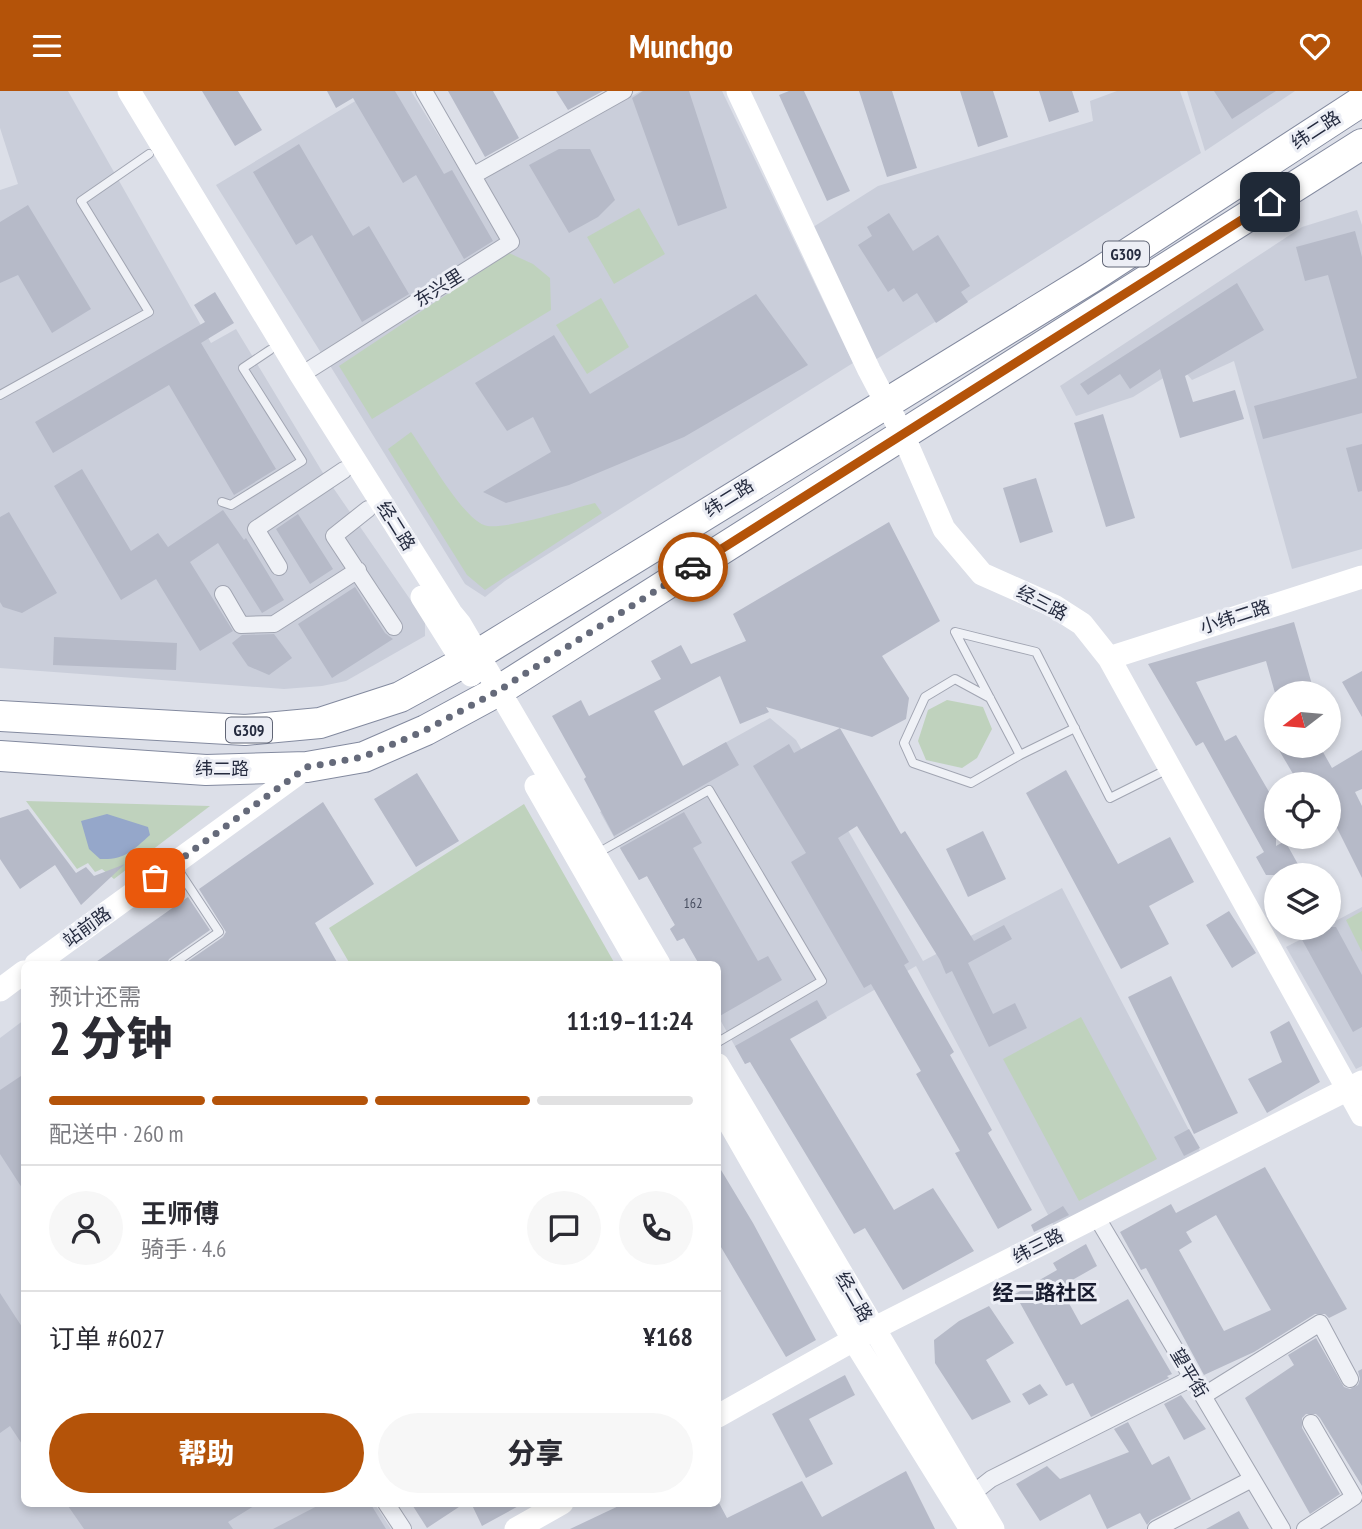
<!DOCTYPE html>
<html lang="zh">
<head>
<meta charset="utf-8">
<style>
	body { margin:0; font-family:"PT Sans Narrow","Noto Sans SC",sans-serif; background:#f7f7f7; color:#2b2b33; height:100vh; display:flex; flex-direction:column; font-size:26px; white-space:nowrap }
	* { box-sizing:border-box; margin:0 }
	p { font-size:23px; color:#7c7c81 }
	.icon { flex:none; width:38px; height:38px; fill:none; stroke:currentColor; stroke-width:2; stroke-linecap:round; stroke-linejoin:round }
	.map { position:relative; flex:1; overflow:hidden }
	.side { position:absolute; left:21px; top:870px; width:700px; height:546px; display:flex; flex-direction:column; background:#fff; border-radius:10px; box-shadow:0 4px 10px #0003 }
	.side>* { flex:none }
	.needle { width:46px; rotate:254deg }
	.fabs { position:absolute; left:1264px; top:590px; display:grid; gap:14px }
	.fabs a { display:grid; place-items:center; width:77px; height:77px; border-radius:50%; background:#fff; box-shadow:0 4px 10px #0003; font-size:35px }
	.pin { position:absolute; display:grid; place-items:center; width:60px; height:60px; color:#fff; margin:-30px; border-radius:14px; box-shadow:0 4px 10px #0006 }
	.courier { position:absolute; display:grid; place-items:center; width:70px; height:70px; margin:-35px; border:5px solid #b45309; border-radius:50%; background:#fff; color:#222; box-shadow:0 2px 9px #0007 }
	.head em { font-style:normal; font-weight:800 }
	.head div { display:flex; flex-direction:column-reverse }
	.head { display:flex; align-items:center; justify-content:space-between; height:119px; padding:0 28px }
	h1 { font-size:46px; font-weight:800; line-height:52px }
	.bar { display:grid; grid-template-columns:repeat(4,1fr); gap:10px 7px; align-content:center; height:84px; padding:0 28px }
	.bar i { height:9px; border-radius:5px; background:#e1e1e2 }
	.bar .active { background:#b45309 }
	.bar p { grid-column:span 4 }
	.line { display:flex; align-items:center; gap:18px; padding:0 28px; border-top:2px solid #e1e1e2 }
	.line div { flex:1 }
	.round { display:grid; place-items:center; flex:none; width:74px; height:74px; border-radius:37px; background:#f7f7f7 }
	.primary-button { display:flex; gap:14px; margin-top:auto; padding:14px 28px }
	.primary-button a { flex:1; height:80px; border-radius:42px; background:#b45309; color:#fff; font-size:28px; font-weight:800; line-height:80px; text-align:center }
	.primary-button a+a { background:#f7f7f7; color:#2b2b33 }
	header { display:flex; justify-content:space-between; align-items:center; height:91px; padding:0 28px; background:#b45309; color:#fff; font-size:32px; font-weight:800 }
	.map>svg:first-child { display:block }
</style>
</head>
<body>
<header><svg class="icon" aria-label="menu" viewBox="0 0 24 24"><path d="M4 6h16M4 12h16M4 18h16"/></svg>Munchgo<svg class="icon" aria-label="heart" viewBox="0 0 24 24"><path d="M12 20l-8-8c-3-5 5-10 8-4 3-6 11-1 8 4z"/></svg></header>
<div class="map">
<svg width="1362" height="1438" viewBox="0 0 1362 1438">
	<rect width="100%" height="100%" fill="#dcdfe8"/>
	<path fill="#caceda" d="M0,0H68L211,252L236,238L323,382L425,530V545L346,590L322,595L284,598L0,577V99L18,93L0,37Z
		M372,0H411L503,149L323,265L216,94Z
		M641,0H722L853,272L505,490L485,506L465,493L329,273L518,154L482,86Z
		M1117,0H1180L1201,62L875,269L810,138L878,95L1093,30L1090,10Z
		M1187,0H1295L1205,60Z
		M1357,119L1362,134V458L1292,478L1234,270L1192,289L1181,276L1133,306L1076,325L1060,295L1302,136Z
		M770,627L796,649L923,870L1062,797L1200,1060L1055,1137L916,875L745,973L718,925V873H699L684,847L677,850L670,838L675,834L647,785L639,789L631,770L628,771L600,721Z
		M1362,816V975L1356,978L1286,856L1323,837L1328,836V834Z
		M24,929V1412H374L391,1438H0V947Z"/>
	<path fill="#bfd2bd" d="M639,117L665,163L614,193L587,146Z
		M509,162L533,173L550,187L551,219L372,328L339,275Z
		M601,207L629,256L587,283L556,234Z
		M411,341C427,363 461,425 484,434C499,441 575,417 595,412L602,422L485,499L467,484L388,358Z
		M947,609L983,616L992,638L977,667L962,677L926,669L918,650L928,619Z
		M26,710L210,715L114,788L102,778L95,781L88,772L77,778Z
		M524,713L615,873H350L329,837Z
		M1362,820V861L1346,829Z
		M1081,926L1157,1068L1079,1110L1003,968Z"/>
	<path fill="#95a7ca" d="M107,723L148,736L150,744C132,760 125,769 100,768L89,758L81,730Z"/>
	<path fill="#b6bac8" fill-rule="evenodd" d="M202,0H238L262,39L235,55Z
		M327,0H395L444,83L452,79L493,150L464,168L416,84L403,92L353,7L336,17Z
		M448,0H493L519,47L485,66Z
		M556,0H603L568,19Z
		M643,0H689L727,117L678,135L632,7Z
		M789,0H804L850,100L827,110L779,4Z
		M859,0H892L917,77L887,86Z
		M960,0H993L1008,46L978,56Z
		M1039,0H1072L1079,21L1049,31Z
		M1214,0H1276L1232,28Z
		M299,53L353,145L369,135L409,203L362,231L312,144L296,154L253,81Z
		M559,58H590L615,109L598,126L569,142L529,74Z
		M28,114L91,218L52,242L18,184L0,192V131Z
		M889,122L913,160L938,144L970,195L961,201L968,211L936,232L917,202L903,211L894,197L888,201L858,154L872,145L867,136Z
		M1355,140L1362,166V322L1263,348L1254,315L1357,287L1328,184L1305,190L1296,156Z
		M1237,192L1264,239L1185,285L1193,311L1235,299L1244,328L1180,347L1160,278L1130,298L1120,283L1088,304L1080,293Z
		M215,201L234,232L201,252L276,378L234,404L169,294L53,362L35,331L205,231L194,214Z
		M756,203L808,274L684,346L569,394L506,412L483,401L551,361L533,326L507,340L475,292L554,244L590,303Z
		M1103,323L1135,427L1106,436L1074,332Z
		M1362,353V400L1358,401L1346,357Z
		M82,378L131,460L158,442L168,456L223,419L244,449L246,447L284,509L262,522L218,452L190,471L233,540L200,560L156,488L121,509L54,395Z
		M1036,387L1053,441L1020,452L1003,397Z
		M9,421L57,502L22,522L3,516L0,511V426Z
		M298,423L333,478L310,493L276,438Z
		M889,431L940,530L882,565L909,607L906,628L872,646L766,616L769,621L740,633L720,585L654,620L683,675L726,651L739,674L614,745L584,688L586,686L552,625L581,609L589,625L661,588L651,570L681,554L691,573L746,550L733,523Z
		M355,496L385,542L393,548L332,587L298,533Z
		M1294,531L1313,597L1295,602H1275L1266,570L1196,591L1225,650L1236,644L1276,713V755L1285,750L1304,784H1266L1256,766L1264,761L1203,651L1196,655L1148,573Z
		M274,543L292,567L269,584L248,575L232,552L242,544Z
		M54,546L177,552L176,579L53,574Z
		M1362,580V626L1342,591Z
		M840,637L901,743L905,740L974,850L1004,834L1012,848L968,872L993,923L1015,912L1027,937L989,956L952,880L946,883L940,869L857,735L838,747L909,871L904,874L954,961L950,964L992,1039L988,1042L1032,1119L998,1138L955,1062L960,1060L916,983L921,980L871,893L864,897L791,771L806,762L753,675L789,653L794,662Z
		M1276,654H1319L1332,677L1362,659V698L1355,701L1362,715V787L1328,719V693H1299Z
		M1066,679L1118,773L1170,746L1194,791L1149,815L1169,853L1121,878L1026,702Z
		M417,682L459,750L416,776L374,708Z
		M323,711L374,793L315,832L338,873H184L223,846L226,841L199,798Z
		M28,718L76,782L86,776L94,785L125,773L81,814L55,774L20,798L0,768V727Z
		M684,721L702,752L693,757L758,870L768,865L782,889L718,926V873H699L684,847L677,850L670,838L675,834L647,785L639,789L620,757Z
		M983,740L1006,788L968,806L946,758Z
		M188,806L210,839L169,868L167,873H93Z
		M1229,820L1256,862L1232,877L1206,834Z
		M1295,836H1336L1362,884V936L1353,941Z
		M1171,885L1238,1022L1194,1043L1128,906Z
		M817,909L827,927L790,948L894,1119L933,1097L974,1160L903,1199L865,1137L854,1143L750,971L745,973L735,955Z
		M1289,930L1320,991L1267,1022L1248,988L1282,971L1270,941Z
		M24,983V1100L0,1063V999Z
		M1189,1038L1200,1057L1184,1065L1174,1046Z
		M718,1074L753,1132L816,1249L786,1266L718,1151Z
		M1265,1076L1347,1218L1329,1227L1325,1223H1315L1254,1261L1204,1284L1146,1177L1141,1179L1120,1141L1171,1113L1176,1122ZM1216,1124L1271,1219L1224,1240L1179,1159L1192,1151L1186,1141Z
		M1063,1115L1069,1124L1034,1141L1031,1134Z
		M1086,1153L1097,1175L1060,1196L1081,1234L1128,1208L1172,1283L1167,1285L1169,1287L1091,1326L1073,1292L1066,1295L1015,1203L1057,1179L1053,1172Z
		M0,1202L24,1239V1356L10,1335L0,1342Z
		M989,1215L1014,1252L986,1269L1011,1311L972,1329L935,1272L934,1249L959,1230Z
		M1316,1247L1344,1296L1350,1298L1358,1294L1360,1288L1358,1280L1362,1278V1395L1320,1327L1316,1323H1306L1302,1327V1337L1340,1403L1310,1423L1245,1307L1294,1274L1288,1264Z
		M845,1284L855,1304L809,1328L833,1373L806,1387L772,1323Z
		M1040,1293L1048,1304L1029,1314L1022,1303Z
		M1181,1304L1206,1338L1184,1349L1164,1313Z
		M1128,1331L1152,1374L1169,1365L1191,1408L1151,1429L1147,1434L1140,1422L1107,1438L1090,1403L1040,1430L1016,1393L1047,1375L1060,1388L1129,1361L1114,1338Z
		M906,1380L935,1438H570L625,1412H719L727,1427L802,1390L822,1426Z
		M66,1412H259L228,1431L233,1438H84Z
		M323,1412H370L386,1438H273Z
		M411,1412H465L427,1437Z
		M471,1412H524L482,1435Z
		M1239,1420L1249,1438H1206Z"/>
	<g fill="none" stroke-linecap="round" stroke-linejoin="round">
		<defs>
			<path id="lane" d="M0,304L149,221L81,110L149,63
				M222,411L231,414L302,370L243,277L270,259
				M990,607L955,588L925,606L904,652L913,672L971,692L1020,664L1075,637
				M1020,664L955,541L1036,561L1110,707L1170,677
				M596,763L709,699L822,890L718,951
				M173,873L219,841L175,774"/>
			<path id="street" d="M474,84L624,0
				M301,284L511,151L424,0
				M368,418L334,445L394,536
				M279,476L256,438L344,379
				M223,503L241,534L274,533L358,479
				M1096,1125L1282,1438
				M1203,1305L1320,1232L1350,1288
				M972,1403L991,1388L1192,1287
				M386,1412L403,1438
				M1156,1438L1252,1388
				M1305,1438L1354,1406L1311,1332"/>
			<path id="highway" d="M0,625L245,639L320,632L400,606L477,564L1092,186L1362,10
				M0,665L206,679L307,676L364,666L426,639L498,600L1362,53"/>
		</defs>
		<use href="#lane" stroke="#a1a5b2" stroke-width="10"/>
		<use href="#street" stroke="#a1a5b2" stroke-width="18"/>
		<use href="#highway" stroke="#838a9f" stroke-width="32"/>
		<use href="#lane" stroke="#eff1f6" stroke-width="8"/>
		<use href="#street" stroke="#eff1f6" stroke-width="16"/>
		<path stroke="#fff" stroke-width="23" d="M129,0L301,284L451,522L460,533L659,873
			M738,0L869,279L903,344L944,438L982,483L1054,515L1082,533L1109,567L1362,1024
			M422,506L471,584
			M1109,567L1362,486
			M536,695L638,873
			M36,873L307,676
			M0,899L24,881
			M718,974L993,1438
			M718,1012L853,1248L971,1438
			M718,1325L873,1238L1362,991
			M516,1438L562,1412"/>
		<use href="#highway" stroke="#fff" stroke-width="30"/>
	</g>
	<g fill="none" stroke-linecap="round" stroke-linejoin="round">
		<path stroke="#656a7a" stroke-width="7" stroke-dasharray="0 12.6" d="M155,787L307,676L363,666L426,639L498,600L693,476"/>
		<path stroke="#b45309" stroke-width="9" d="M693,476L1270,111"/>
	</g>
	<g text-anchor="middle" stroke-width="6" stroke-linejoin="round" paint-order="stroke">
		<g font-size="14" fill="#494f61">
			<text x="693" y="817">162</text>
		</g>
		<g fill="#eceef5" stroke="#616676" stroke-width="2">
			<rect x="1103" y="150.5" width="46" height="25" rx="5"/>
			<rect x="226" y="626.5" width="46" height="25" rx="5"/>
		</g>
		<g font-size="16" font-weight="bold" fill="#252b3f">
			<text x="1126" y="169">G309</text>
			<text x="249" y="645">G309</text>
		</g>
		<g font-size="18" fill="#252b3f" stroke="#eceef5">
			<text transform="translate(1316 39) rotate(-33)" y="6">纬二路</text>
			<text transform="translate(439 197) rotate(-32)" y="6">东兴里</text>
			<text transform="translate(729 407) rotate(-32)" y="6">纬二路</text>
			<text transform="translate(396 435) rotate(58)" y="6">经二路</text>
			<text transform="translate(1042 512) rotate(27)" y="6">经三路</text>
			<text transform="translate(1235 526) rotate(-18)" y="6">小纬二路</text>
			<text x="222" y="684">纬二路</text>
			<text transform="translate(87 836) rotate(-36)" y="6">站前路</text>
			<text transform="translate(1038 1155) rotate(-27)" y="6">纬三路</text>
			<text transform="translate(854 1206) rotate(60)" y="6">经二路</text>
			<text transform="translate(1189 1282) rotate(59)" y="6">望平街</text>
		</g>
		<g font-size="21" font-weight="bold" fill="#181c2f" stroke="#eceef5">
			<text x="1045" y="1209">经二路社区</text>
		</g>
	</g>
</svg>
<div class="fabs">
<a><svg class="needle" viewBox="-14 -14 28 28"><path d="M0-13l5 13h-10z" fill="#e53935"/><path d="M0 13l5-13h-10z" fill="#7c7c81"/></svg></a>
<a><svg class="icon" aria-label="locate" viewBox="0 0 24 24"><circle cx="12" cy="12" r="6"/><path d="M12 2v4M12 18v4M2 12h4M18 12h4"/></svg></a>
<a><svg class="icon" aria-label="layers" viewBox="0 0 24 24"><path d="M12 4l9 5-9 5-9-5zM3 14l9 5 9-5"/></svg></a>
</div>
<div class="pin" style="left:155px;top:787px;background:#ea580c"><svg class="icon" aria-label="bag" viewBox="0 0 24 24"><path d="M5 8h14l-1 12H6zM9 8a3 3 0 0 1 6 0"/></svg></div>
<div class="pin" style="left:1270px;top:111px;background:#1f2937"><svg class="icon" aria-label="home" viewBox="0 0 24 24"><path d="M3 11l9-7 9 7M6 9v11h12V9"/></svg></div>
<div class="courier" style="left:693px;top:476px"><svg class="icon" aria-label="car" viewBox="0 0 24 24"><path d="M5 17H2v-5l4-1 3-4h7l3 4 3 1v5h-3M9 17h6M6 11h13"/><circle cx="7" cy="17" r="2"/><circle cx="17" cy="17" r="2"/></svg></div>
<section class="side">
<div class="head"><div><h1>2 分钟</h1><p>预计还需</p></div><em>11:19–11:24</em></div>
<div class="bar"><i class="active"></i><i class="active"></i><i class="active"></i><i></i><p>配送中 · 260 m</p></div>
<div class="line" style="height:126px"><a class="round"><svg class="icon" aria-label="person" viewBox="0 0 24 24"><circle cx="12" cy="8" r="4"/><path d="M4 21q1-7 8-7t8 7"/></svg></a><div><b>王师傅</b><p>骑手 · 4.6</p></div><a class="round"><svg class="icon" aria-label="chat" viewBox="0 0 24 24"><path d="M4 5h16v11H9l-5 4z"/></svg></a><a class="round"><svg class="icon" aria-label="phone" viewBox="0 0 24 24"><path d="M5 4h4l2 5-3 2q2 4 5 5l2-3 5 2v4C11 20 4 13 5 4z"/></svg></a></div>
<div class="line" style="height:91px"><div>订单 #6027</div><b>¥168</b></div>
<div class="primary-button"><a>帮助</a><a>分享</a></div>
</section>
</div>
</body>
</html>
